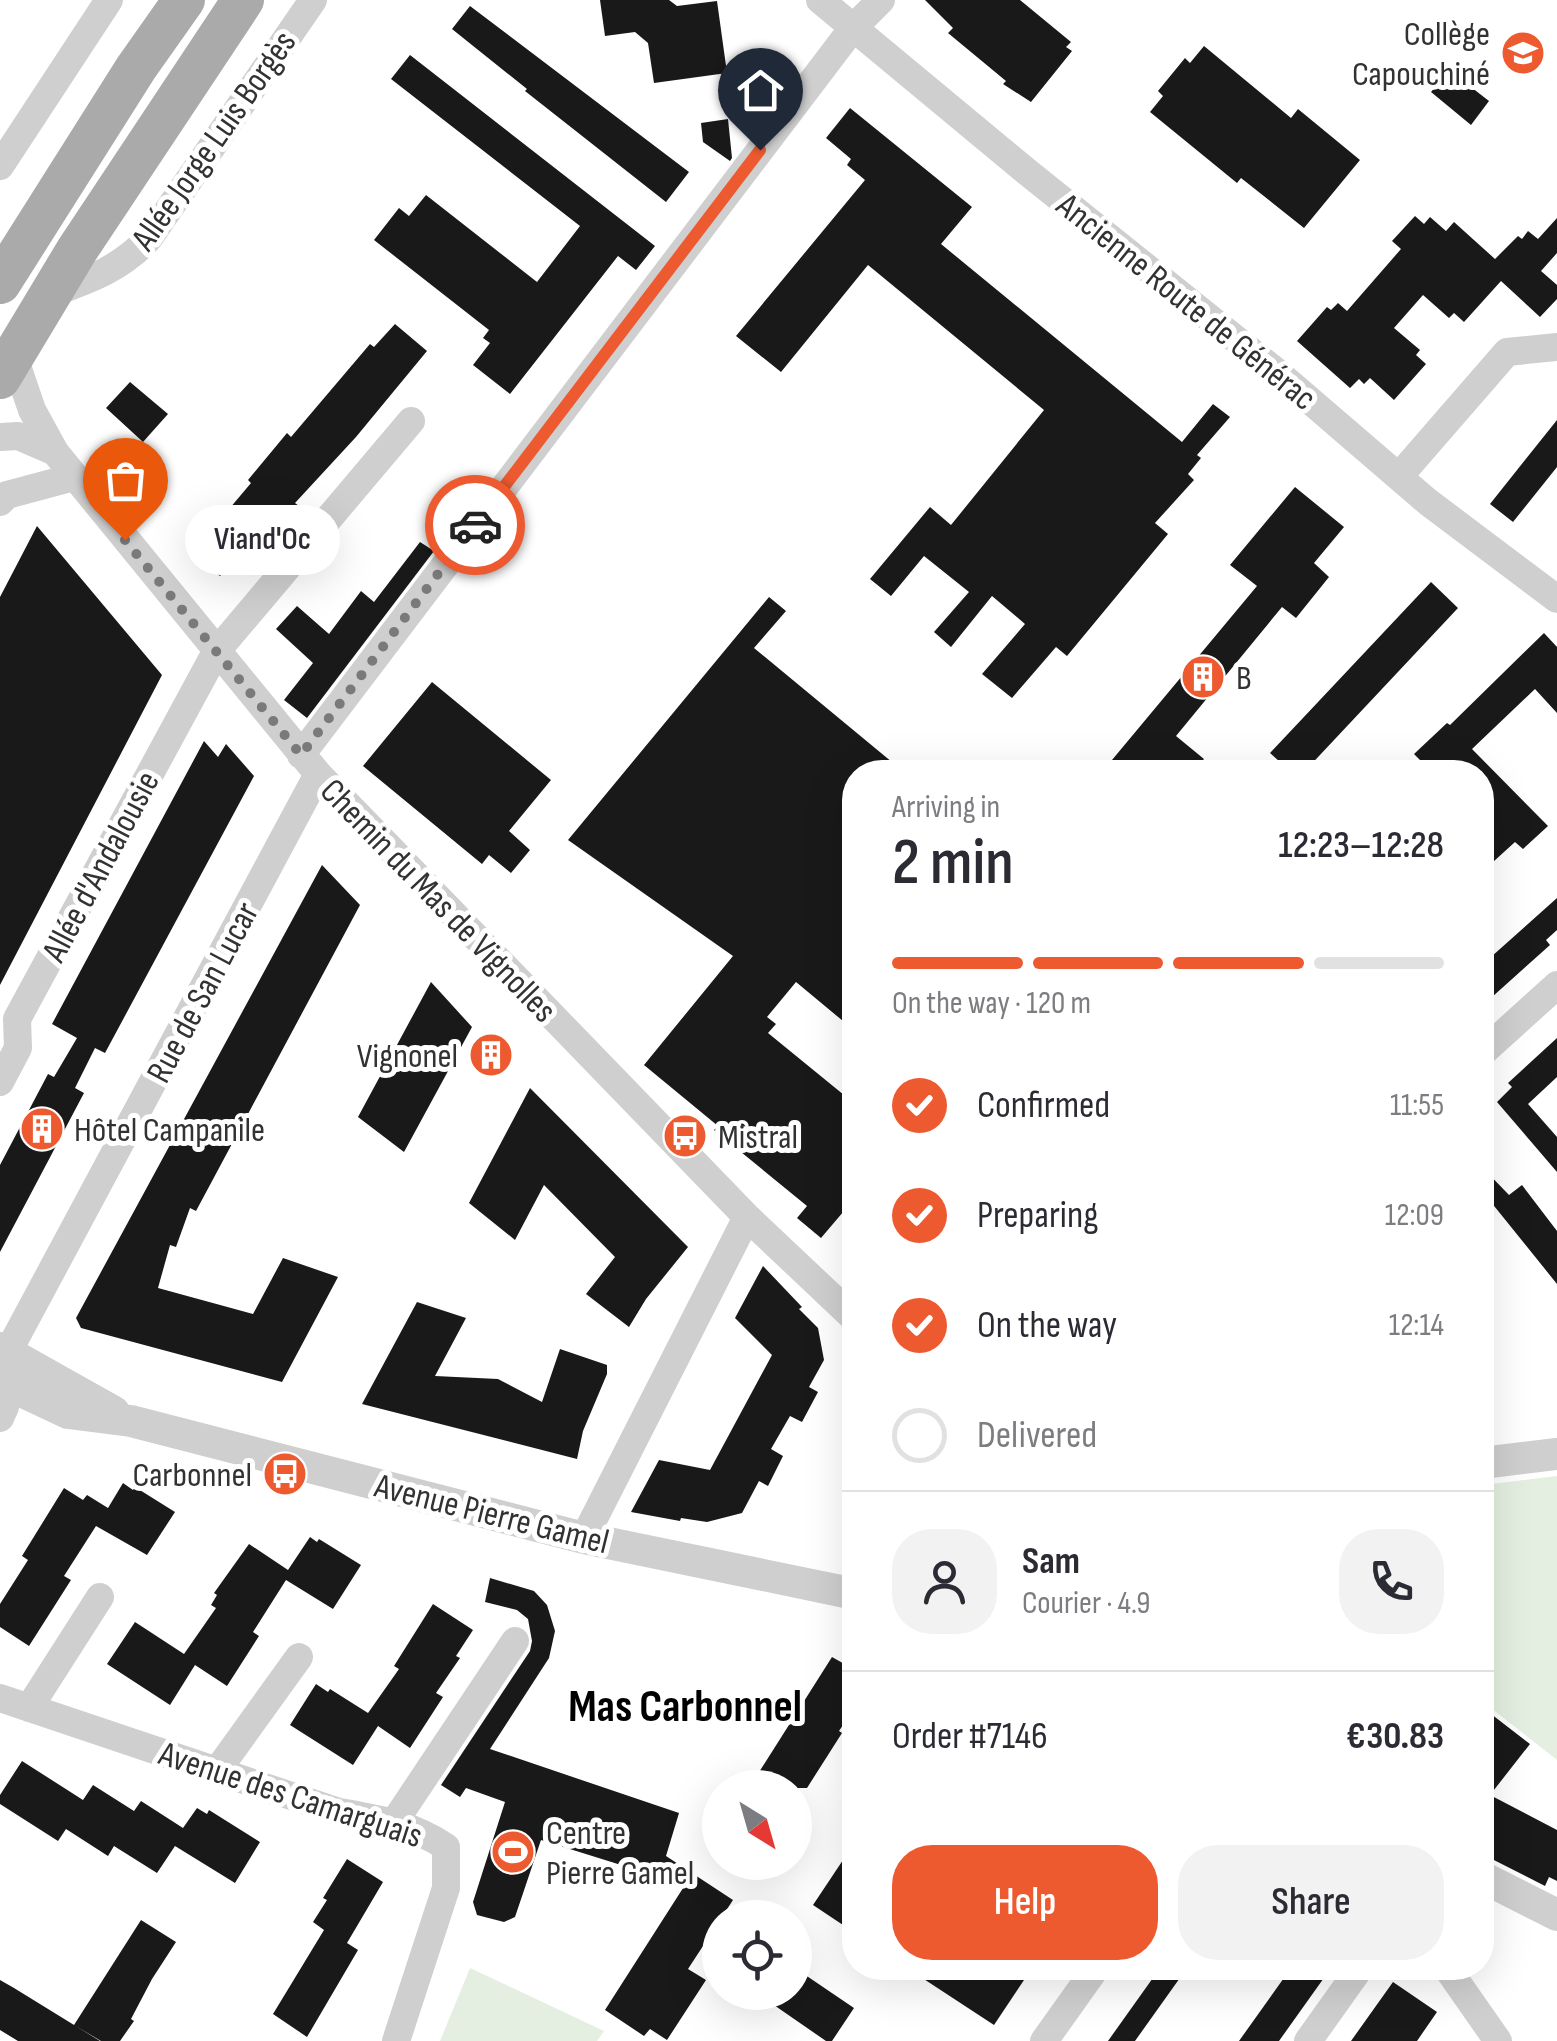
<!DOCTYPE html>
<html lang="en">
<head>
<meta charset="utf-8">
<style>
	body { margin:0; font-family:"Sofia Sans Condensed",sans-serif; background:#f2f2f3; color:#2b2b33; height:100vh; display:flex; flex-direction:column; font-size:38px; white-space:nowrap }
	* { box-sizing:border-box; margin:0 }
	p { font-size:32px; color:#7c7c81 }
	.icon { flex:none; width:55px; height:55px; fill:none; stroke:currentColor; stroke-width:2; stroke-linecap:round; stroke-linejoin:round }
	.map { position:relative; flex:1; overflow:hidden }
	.details { position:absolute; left:842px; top:760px; width:652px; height:1220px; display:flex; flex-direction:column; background:#fff; border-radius:40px; box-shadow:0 10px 40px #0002 }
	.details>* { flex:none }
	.needle { width:65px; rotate:143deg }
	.controls { position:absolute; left:702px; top:1770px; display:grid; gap:20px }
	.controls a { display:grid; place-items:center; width:110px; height:110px; border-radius:50%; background:#fff; box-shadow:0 10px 40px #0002; font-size:50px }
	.pin { position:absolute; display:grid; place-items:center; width:85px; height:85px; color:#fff; margin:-102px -42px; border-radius:50% 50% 50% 0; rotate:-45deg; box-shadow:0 0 10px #0007 }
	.pin .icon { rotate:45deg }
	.courier { position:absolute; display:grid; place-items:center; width:100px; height:100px; margin:-50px; border:8px solid #ee5a30; border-radius:50%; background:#fff; color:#222; box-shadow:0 2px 12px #0007 }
	.bubble { position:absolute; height:70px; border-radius:35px; background:#fff; box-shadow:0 10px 40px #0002; font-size:32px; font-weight:600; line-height:70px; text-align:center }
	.headline em { font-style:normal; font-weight:600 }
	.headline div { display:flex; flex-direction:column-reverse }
	.headline { display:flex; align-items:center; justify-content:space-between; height:170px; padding:0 50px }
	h1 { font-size:65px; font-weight:600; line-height:75px }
	.bar { display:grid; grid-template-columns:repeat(4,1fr); gap:15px 10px; align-content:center; height:120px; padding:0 50px }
	.bar i { height:12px; border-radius:8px; background:#e1e1e2 }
	.bar .selected { background:#ee5a30 }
	.bar p { grid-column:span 4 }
	.line { display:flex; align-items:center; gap:25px; padding:0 50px; border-top:2px solid #e1e1e2 }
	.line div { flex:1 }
	.round { display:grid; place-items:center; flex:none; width:105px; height:105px; border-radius:40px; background:#f2f2f3 }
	ol { padding:0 50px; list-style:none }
	li { display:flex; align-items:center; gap:30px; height:110px }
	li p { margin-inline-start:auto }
	li .icon { padding:10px; border-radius:50%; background:#ee5a30; color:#fff; stroke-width:4 }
	li:last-child { color:#7c7c81 }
	li i { width:55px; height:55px; border:5px solid #e1e1e2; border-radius:50% }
	.action { display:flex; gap:20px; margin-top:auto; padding:20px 50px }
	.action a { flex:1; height:115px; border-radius:40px; background:#ee5a30; color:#fff; font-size:40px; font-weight:600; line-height:115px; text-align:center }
	.action a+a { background:#f2f2f3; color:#2b2b33 }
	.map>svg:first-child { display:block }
</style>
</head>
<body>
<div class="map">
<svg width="1557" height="2041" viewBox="0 0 1557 2041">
	<rect width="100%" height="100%" fill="#fff"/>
	<path fill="#e4efe1" d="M1557,1476V1760L1482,1701L1483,1485Z
		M470,1968L604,2031L597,2041H440Z"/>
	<path fill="#191919" d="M600,0H669L677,6L717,1L727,73L654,83L648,43L635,32L605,36Z
		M925,0H1020L1071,42L1066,47L1072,51L1031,102L1003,84L1006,81L948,33L953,28Z
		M470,6L689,172L666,202L525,91L527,89L452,29Z
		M1204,46L1291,118L1298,109L1360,160L1304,228L1241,178L1237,183L1150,112L1163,96L1158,91L1185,58L1190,63Z
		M410,55L655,246L636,270L618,256L510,394L473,365L490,343L483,338L489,330L374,240L399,208L409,216L426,195L537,282L580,226L391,79Z
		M1449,70L1489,101L1471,125L1431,92Z
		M850,108L972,207L941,244L1182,442L1213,404L1230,417L1197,455L1201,458L1188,474L1194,480L1155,523L1168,534L1067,656L1056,647L1012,698L982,674L1025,624L992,596L951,647L934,632L969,592L924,556L891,596L870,579L930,507L951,525L1044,410L868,265L781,372L736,336L865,180L847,165L851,159L826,138Z
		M728,119L732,158L730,161L703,142L701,123Z
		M1415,216L1424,224L1430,217L1446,231L1454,222L1495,259L1518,236L1522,239L1528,231L1538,239L1557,218V253L1541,271L1557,285V299L1540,317L1501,281L1464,322L1454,313L1449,318L1423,295L1394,328L1420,350L1416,355L1426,364L1394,400L1370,378L1364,384L1359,379L1350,388L1297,341L1327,307L1331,310L1338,303L1347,311L1401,249L1392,241Z
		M395,324L427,351L356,437L295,503L299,506L244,572L232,562L220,576L192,553L251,483L248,480L287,433L291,437L370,344L374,347Z
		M130,382L168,414L143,442L106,408Z
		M1557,420V467L1513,522L1490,504Z
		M1295,487L1344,527L1314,563L1329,577L1296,618L1282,607L1176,736L1204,759L1193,772H1102L1257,586L1230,565Z
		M37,526L162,675L0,985V597Z
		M420,542L434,551L307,718L284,700L313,663L276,629L297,606L329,634L361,591L374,602Z
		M1431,582L1458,608L1304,772H1291L1270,753Z
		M769,597L786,611L754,648L904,772H855V1031L796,982L767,1017L776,1024L768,1033L855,1104V1198L821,1238L797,1218L807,1206L714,1130L718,1126L644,1065L733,956L568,840Z
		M1544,633L1557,647V713L1535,689L1472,749L1548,826L1523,849L1515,842L1482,872V828L1494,817L1482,806V772H1432L1414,754L1447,723L1450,725Z
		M432,682L551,780L509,831L530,850L511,873L489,855L482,864L363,766Z
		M204,741L218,757L226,744L254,776L105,1053L95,1048L75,1088L84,1093L0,1252V1165L48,1074L54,1077L77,1038L52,1024Z
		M322,865L360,905L196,1211L190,1208L176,1247L170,1245L158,1288L253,1314L283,1258L338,1277L282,1382L81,1328L76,1318Z
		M1557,898V930L1546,940L1550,945L1482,1006V965Z
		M431,982L472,1027L404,1152L358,1117Z
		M1557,1038V1077L1528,1104L1557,1137V1172L1497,1102L1512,1087L1508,1083Z
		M530,1088L688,1247L646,1299L629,1327L586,1294L615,1257L544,1185L515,1240L469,1203Z
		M1482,1167L1509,1195L1522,1185L1557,1231V1284L1482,1191Z
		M763,1266L802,1307L799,1309L818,1328L824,1360L809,1387L818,1392L802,1422L790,1416L771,1449L783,1456L768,1486L759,1481L742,1513L707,1522L681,1518L680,1521L631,1512L659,1460L710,1470L772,1355L735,1318Z
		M417,1302L466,1318L435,1376L498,1379L542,1402L560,1349L607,1365V1374L583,1431L577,1459L362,1404Z
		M123,1483L133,1490L135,1487L175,1512L147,1555L96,1526L64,1576L71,1580L29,1646L0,1627V1604L28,1560L22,1556L64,1488L83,1500L87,1495L108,1508Z
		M310,1537L317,1542L319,1539L361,1565L333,1609L286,1580L253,1632L259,1636L227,1686L195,1665L170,1705L107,1664L135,1622L184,1654L216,1608L211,1605L217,1595L214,1593L249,1544L288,1570Z
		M490,1578L534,1591L547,1605L555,1631L549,1658L490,1749L679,1813L666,1856L733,1900L688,1969L706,1980L667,2040L650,2029L644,2036L605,2010L685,1885L541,1840L515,1917L504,1922L477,1915L473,1902L505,1802L466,1788L460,1797L441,1785L530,1651L532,1641L528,1619L517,1610L485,1602Z
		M433,1604L473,1630L456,1656L460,1658L436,1693L443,1697L410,1748L378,1726L353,1765L290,1725L316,1684L328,1692L330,1689L368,1713L399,1669L394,1666Z
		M832,1657L855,1670V1707L839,1731L842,1733L807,1788H749Z
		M1482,1707L1530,1744L1490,1795L1557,1830V1881L1549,1877L1545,1886L1482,1854Z
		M22,1761L83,1800L93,1785L134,1811L141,1801L183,1828L197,1808L207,1814L209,1810L260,1842L235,1883L175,1846L157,1873L114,1846L108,1856L66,1829L58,1841L0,1804V1795Z
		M855,1842V1933L813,1905Z
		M347,1859L383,1882L347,1943L358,1950L307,2037L273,2014L324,1930L313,1922L327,1900L323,1898Z
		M141,1920L176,1942L152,1979L131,2019L134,2021L120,2041H101L74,2025Z
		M795,1968L854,2008L832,2041H826L755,1992H795Z
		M907,1968H1032L994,2025Z
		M1160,1968H1187L1135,2041H1108Z
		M1291,1968H1331L1279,2041H1239Z
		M0,1980L14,1988L100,2041H18L0,2030Z
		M1393,1982L1437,2012L1417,2041H1351Z"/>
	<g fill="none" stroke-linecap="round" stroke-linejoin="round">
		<path stroke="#cfcfcf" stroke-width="28" d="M820,0L1026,171L1278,373L1428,502L1557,599
			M0,166L109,0
			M50,294C88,280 121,269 149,238L313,0
			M0,437L18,436L55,452L32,410L13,354
			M55,452L318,774L747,1217L855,1319
			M1408,466L1507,352L1557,347
			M0,502L7,495L74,477
			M301,755L852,29L881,0
			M1482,1053L1557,985
			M0,1082L18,1048L17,1019L216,652L411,421
			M0,1418L5,1407L8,1352L318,774
			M584,1538L747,1217
			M0,1698L339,1812C379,1819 412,1824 446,1847V1888L396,2041
			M29,1708L100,1597
			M217,1771L299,1657
			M395,1821L515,1641
			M1447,1968L1498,2041
			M1044,2041L1096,1968
			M1308,2041L1360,1968"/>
		<path stroke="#cfcfcf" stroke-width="32" d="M0,1348L114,1412
			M0,1381L68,1413L131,1421L584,1538L855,1594
			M1482,1463L1557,1454
			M1482,1877L1557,1915"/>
		<path stroke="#aaa" stroke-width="42" d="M0,283L136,68L184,0
			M0,378L77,250L243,0"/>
	</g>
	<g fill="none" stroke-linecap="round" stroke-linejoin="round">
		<path stroke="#7a7a7a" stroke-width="10" stroke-dasharray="0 18" d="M125,540L301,755L475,525"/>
		<path stroke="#ee5a30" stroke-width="12" d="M475,525L760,150"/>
	</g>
	<defs>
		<symbol id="school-disc" viewBox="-11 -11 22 22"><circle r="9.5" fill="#ee5a30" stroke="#fff"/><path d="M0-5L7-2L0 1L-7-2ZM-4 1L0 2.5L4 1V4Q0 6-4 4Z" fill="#fff"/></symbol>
		<symbol id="building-disc" viewBox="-11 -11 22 22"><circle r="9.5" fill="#ee5a30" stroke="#fff"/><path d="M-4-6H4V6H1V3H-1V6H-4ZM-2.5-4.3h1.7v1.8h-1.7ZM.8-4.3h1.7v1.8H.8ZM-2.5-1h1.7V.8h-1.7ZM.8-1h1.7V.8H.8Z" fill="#fff"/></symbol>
		<symbol id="bus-disc" viewBox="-11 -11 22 22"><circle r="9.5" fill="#ee5a30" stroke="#fff"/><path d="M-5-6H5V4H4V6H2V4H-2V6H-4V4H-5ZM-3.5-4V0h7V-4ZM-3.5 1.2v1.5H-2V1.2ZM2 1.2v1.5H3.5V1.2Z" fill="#fff"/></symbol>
		<symbol id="stadium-disc" viewBox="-11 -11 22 22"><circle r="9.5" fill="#ee5a30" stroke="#fff"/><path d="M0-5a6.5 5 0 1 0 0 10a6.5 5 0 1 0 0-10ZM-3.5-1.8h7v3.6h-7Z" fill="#fff"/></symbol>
	</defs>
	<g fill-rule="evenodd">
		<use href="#school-disc" x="1498" y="28" width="50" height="50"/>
		<use href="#building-disc" x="1178" y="652" width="50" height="50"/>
		<use href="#building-disc" x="466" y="1030" width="50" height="50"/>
		<use href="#building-disc" x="17" y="1104" width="50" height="50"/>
		<use href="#bus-disc" x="660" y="1111" width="50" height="50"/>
		<use href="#bus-disc" x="260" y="1449" width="50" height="50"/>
		<use href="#stadium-disc" x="488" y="1827" width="50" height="50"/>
	</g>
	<g text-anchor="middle" stroke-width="10" stroke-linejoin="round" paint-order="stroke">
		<g font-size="35" fill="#323232" stroke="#fff" text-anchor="start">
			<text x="1490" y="45" text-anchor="end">Collège<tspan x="1490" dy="40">Capouchiné</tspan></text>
			<text x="1236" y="689">B</text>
			<text x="458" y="1067" text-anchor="end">Vignonel</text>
			<text x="74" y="1141">Hôtel Campanile</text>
			<text x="718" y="1148">Mistral</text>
			<text x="252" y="1486" text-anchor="end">Carbonnel</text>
			<text x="546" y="1844">Centre<tspan x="546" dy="40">Pierre Gamel</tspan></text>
		</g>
		<g font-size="35" fill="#323232" stroke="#fff">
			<text transform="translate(213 140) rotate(-55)" y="12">Allée Jorge Luis Borgès</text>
			<text transform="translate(1187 301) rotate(39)" y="12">Ancienne Route de Générac</text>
			<text transform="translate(100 866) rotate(-62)" y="12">Allée d'Andalousie</text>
			<text transform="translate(439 900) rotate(46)" y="12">Chemin du Mas de Vignolles</text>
			<text transform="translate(202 992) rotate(-62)" y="12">Rue de San Lucar</text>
			<text transform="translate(492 1513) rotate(14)" y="12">Avenue Pierre Gamel</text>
			<text transform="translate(291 1794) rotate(18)" y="12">Avenue des Camarguais</text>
		</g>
		<g font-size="45" font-weight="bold" fill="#000" stroke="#fff">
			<text x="685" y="1721">Mas Carbonnel</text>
		</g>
	</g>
</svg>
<div class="controls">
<a><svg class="needle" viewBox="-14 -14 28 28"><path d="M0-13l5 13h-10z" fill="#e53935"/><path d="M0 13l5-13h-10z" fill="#7c7c81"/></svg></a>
<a><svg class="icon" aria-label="locate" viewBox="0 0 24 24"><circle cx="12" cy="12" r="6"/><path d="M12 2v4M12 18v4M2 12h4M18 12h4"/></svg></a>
</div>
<div class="pin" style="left:125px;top:540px;background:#ea580c"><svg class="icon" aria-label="bag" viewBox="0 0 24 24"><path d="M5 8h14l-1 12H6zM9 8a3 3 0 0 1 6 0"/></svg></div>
<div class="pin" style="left:760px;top:150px;background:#1f2937"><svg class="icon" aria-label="home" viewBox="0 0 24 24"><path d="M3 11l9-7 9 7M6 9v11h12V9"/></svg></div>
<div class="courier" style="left:475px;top:525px"><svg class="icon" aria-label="car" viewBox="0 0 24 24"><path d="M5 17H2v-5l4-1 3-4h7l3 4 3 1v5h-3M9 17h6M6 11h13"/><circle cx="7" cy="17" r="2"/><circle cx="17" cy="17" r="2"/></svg></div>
<div class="bubble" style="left:185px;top:505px;width:155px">Viand'Oc</div>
<section class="details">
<div class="headline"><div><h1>2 min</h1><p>Arriving in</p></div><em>12:23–12:28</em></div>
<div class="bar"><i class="selected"></i><i class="selected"></i><i class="selected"></i><i></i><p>On the way · 120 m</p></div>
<ol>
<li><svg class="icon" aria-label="check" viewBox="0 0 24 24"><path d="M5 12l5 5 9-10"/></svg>Confirmed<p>11:55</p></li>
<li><svg class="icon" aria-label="check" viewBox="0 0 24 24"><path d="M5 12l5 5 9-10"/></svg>Preparing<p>12:09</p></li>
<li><svg class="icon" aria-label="check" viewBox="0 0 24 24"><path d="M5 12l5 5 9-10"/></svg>On the way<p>12:14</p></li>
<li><i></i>Delivered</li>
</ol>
<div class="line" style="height:180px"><a class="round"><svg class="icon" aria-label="person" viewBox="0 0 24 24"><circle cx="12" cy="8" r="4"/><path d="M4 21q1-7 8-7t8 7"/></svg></a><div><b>Sam</b><p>Courier · 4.9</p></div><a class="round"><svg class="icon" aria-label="phone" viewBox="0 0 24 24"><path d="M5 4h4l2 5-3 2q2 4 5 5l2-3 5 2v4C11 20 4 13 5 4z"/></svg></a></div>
<div class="line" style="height:130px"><div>Order #7146</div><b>€30.83</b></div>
<div class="action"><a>Help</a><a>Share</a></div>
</section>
</div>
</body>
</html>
